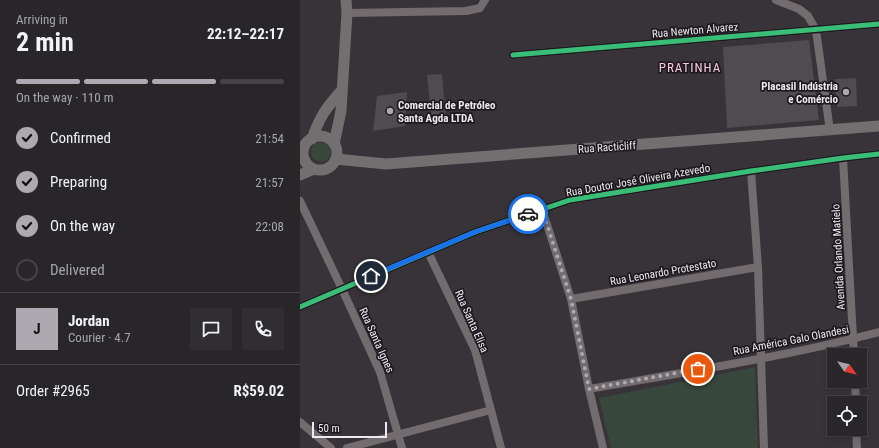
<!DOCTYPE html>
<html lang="en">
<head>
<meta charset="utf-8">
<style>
	body { margin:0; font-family:"Roboto Condensed",sans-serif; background:#312e32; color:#f1f3f6; height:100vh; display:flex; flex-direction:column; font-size:15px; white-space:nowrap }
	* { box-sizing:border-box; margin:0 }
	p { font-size:13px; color:#a5a5a8 }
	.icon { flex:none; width:22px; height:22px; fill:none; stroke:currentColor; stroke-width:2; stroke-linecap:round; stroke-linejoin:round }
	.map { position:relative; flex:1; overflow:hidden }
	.details { display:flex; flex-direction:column; background:#29262a; width:300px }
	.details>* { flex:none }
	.needle { width:26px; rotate:124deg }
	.buttons { position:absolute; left:527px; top:348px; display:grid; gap:8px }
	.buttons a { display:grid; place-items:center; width:40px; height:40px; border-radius:0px; background:#29262a; box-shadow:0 2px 6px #0003,0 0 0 1px #454347; font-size:20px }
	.scale { position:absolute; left:12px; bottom:10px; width:75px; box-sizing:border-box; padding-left:4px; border:2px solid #eee8f0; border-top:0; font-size:11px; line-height:14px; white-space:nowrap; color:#eee8f0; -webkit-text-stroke:3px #1d191e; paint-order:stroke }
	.pin { position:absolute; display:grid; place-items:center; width:34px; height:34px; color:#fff; margin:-17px; border:2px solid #fff; border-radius:50%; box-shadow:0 1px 4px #0007 }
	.courier { position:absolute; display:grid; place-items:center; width:40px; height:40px; margin:-20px; border:3px solid #1a73e8; border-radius:50%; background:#fff; color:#222; box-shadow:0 1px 5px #0007 }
	.summary em { font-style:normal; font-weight:700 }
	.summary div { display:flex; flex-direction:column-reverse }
	.summary { display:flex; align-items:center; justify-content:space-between; height:68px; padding:0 16px }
	h1 { font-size:26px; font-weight:700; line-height:30px }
	.bar { display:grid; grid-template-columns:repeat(4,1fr); gap:6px 4px; align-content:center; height:48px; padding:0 16px }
	.bar i { height:5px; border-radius:3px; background:#454347 }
	.bar .selected { background:#aea9b0 }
	.bar p { grid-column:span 4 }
	.line { display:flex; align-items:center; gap:10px; padding:0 16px; border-top:1px solid #454347 }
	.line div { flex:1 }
	.round { display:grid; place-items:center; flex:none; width:42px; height:42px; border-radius:0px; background:#312e32 }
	ol { padding:0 16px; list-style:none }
	li { display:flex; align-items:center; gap:12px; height:44px }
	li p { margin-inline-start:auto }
	li .icon { padding:4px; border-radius:50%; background:#aea9b0; color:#111; stroke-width:4 }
	li:last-child { color:#a5a5a8 }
	li i { width:22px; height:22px; border:2px solid #454347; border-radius:50% }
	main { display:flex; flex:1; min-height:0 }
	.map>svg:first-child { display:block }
</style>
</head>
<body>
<main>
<section class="details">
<div class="summary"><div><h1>2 min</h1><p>Arriving in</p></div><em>22:12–22:17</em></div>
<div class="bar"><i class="selected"></i><i class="selected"></i><i class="selected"></i><i></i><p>On the way · 110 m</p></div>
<ol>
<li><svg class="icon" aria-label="check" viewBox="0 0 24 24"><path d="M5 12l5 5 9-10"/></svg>Confirmed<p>21:54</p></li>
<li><svg class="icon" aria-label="check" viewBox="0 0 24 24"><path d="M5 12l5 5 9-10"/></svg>Preparing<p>21:57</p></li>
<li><svg class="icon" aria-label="check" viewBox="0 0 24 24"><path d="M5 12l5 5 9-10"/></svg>On the way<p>22:08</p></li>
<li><i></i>Delivered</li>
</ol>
<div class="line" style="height:72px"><b class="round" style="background:#aea9b0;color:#111">J</b><div><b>Jordan</b><p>Courier · 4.7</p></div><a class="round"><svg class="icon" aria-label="chat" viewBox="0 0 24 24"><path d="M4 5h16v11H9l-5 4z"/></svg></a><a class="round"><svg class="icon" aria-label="phone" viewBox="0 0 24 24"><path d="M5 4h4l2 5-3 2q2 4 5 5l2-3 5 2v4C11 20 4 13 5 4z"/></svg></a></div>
<div class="line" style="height:52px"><div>Order #2965</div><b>R$59.02</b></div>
</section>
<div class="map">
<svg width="579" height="448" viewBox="0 0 579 448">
	<rect width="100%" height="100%" fill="#373338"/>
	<path fill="#37473b" d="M11 152a10 10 0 1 1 20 0a10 10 0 1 1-20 0Z
		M455,367L458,448H311L299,398Z"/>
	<path fill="#4f4b50" d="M509,40L519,120L427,128L423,47Z
		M142,74L146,120L132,121L127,75Z
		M556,78L557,106L537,107L535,79Z
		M107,92L105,126L73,131L77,96Z"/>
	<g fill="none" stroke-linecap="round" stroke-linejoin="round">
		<path stroke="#726c6e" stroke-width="8" d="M476,0L499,9L508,16L516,30L530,131
			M47,13L166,11L180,8L185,0
			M213,55L579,24
			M543,158L554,355
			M451,171L458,267L464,448
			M0,201L42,289L80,372L102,448
			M242,209L271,299L289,389L303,448
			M128,252L175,350L201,448
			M271,299L458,267
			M0,307L175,232L270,200L451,171L543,158L579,154
			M555,381L556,403
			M289,389C386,372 484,357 579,332
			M0,422L31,448
			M556,429L557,448
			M47,448L191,410"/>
		<path stroke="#736e70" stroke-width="11" d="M3 153a17 17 0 1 1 34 0a17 17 0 1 1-34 0Z
			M12,139C20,116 26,108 42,90
			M34,144L41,111L47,13L46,0
			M36,159L86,164L579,126
			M0,175L14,169"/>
		<defs>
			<path id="cycleway" d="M213,55L579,24
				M0,307L175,232L270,200L451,171L543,158L579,154"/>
		</defs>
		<use href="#cycleway" stroke="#1d191e" stroke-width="8"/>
		<use href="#cycleway" stroke="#3abd76" stroke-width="5"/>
	</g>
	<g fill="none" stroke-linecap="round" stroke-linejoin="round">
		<path stroke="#aea9b0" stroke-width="4" stroke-dasharray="0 7.2" d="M228,214L242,209L271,299L289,389L398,369"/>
		<path stroke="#1a73e8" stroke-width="5" d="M71,276L175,232L228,214"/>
	</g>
	<g fill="#aea9b0" stroke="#1d191e" stroke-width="1.5">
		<circle cx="546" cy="92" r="4"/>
		<circle cx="90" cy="111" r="4"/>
	</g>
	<g text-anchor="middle" stroke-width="3.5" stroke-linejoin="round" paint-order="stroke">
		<g font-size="11" fill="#eee8f0" stroke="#1d191e">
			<text transform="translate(395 30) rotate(-5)" y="4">Rua Newton Alvarez</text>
			<text transform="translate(307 147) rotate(-4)" y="4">Rua Racticliff</text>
			<text transform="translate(338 180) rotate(-10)" y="4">Rua Doutor José Oliveira Azevedo</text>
			<text transform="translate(538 257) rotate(-93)" y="4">Avenida Orlando Matielo</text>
			<text transform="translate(363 272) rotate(-10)" y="4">Rua Leonardo Protestato</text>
			<text transform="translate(172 321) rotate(66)" y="4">Rua Santa Elisa</text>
			<text transform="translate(77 340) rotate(66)" y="4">Rua Santa Ignes</text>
			<text transform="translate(491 340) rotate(-11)" y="4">Rua América Galo Olandesi</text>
		</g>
		<g font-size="11" font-weight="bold" fill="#eee8f0" stroke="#1d191e" text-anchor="end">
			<text x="538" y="90">Placasil Indústria<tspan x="538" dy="13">e Comércio</tspan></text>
			<text x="98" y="109" text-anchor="start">Comercial de Petróleo<tspan x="98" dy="13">Santa Agda LTDA</tspan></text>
		</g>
		<g font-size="13" letter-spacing="1" fill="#f8c9e0" stroke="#1d191e">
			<text x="390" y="72">PRATINHA</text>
		</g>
	</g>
</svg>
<div class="buttons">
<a><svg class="needle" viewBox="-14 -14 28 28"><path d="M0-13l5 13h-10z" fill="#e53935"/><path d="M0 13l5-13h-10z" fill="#a5a5a8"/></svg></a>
<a><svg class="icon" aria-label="locate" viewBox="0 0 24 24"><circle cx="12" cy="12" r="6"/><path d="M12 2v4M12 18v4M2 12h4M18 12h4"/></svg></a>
</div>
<div class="scale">50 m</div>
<div class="pin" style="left:398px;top:369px;background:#ea580c"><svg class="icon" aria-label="bag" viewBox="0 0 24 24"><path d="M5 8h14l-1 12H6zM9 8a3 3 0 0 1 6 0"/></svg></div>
<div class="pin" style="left:71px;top:276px;background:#1f2937"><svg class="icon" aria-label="home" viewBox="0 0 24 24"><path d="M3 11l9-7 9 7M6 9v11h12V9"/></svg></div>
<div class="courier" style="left:228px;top:214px"><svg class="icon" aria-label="car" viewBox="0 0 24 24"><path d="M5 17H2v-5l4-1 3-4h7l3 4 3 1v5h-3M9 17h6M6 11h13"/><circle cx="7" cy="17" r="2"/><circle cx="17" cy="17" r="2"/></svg></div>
</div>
</main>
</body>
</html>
